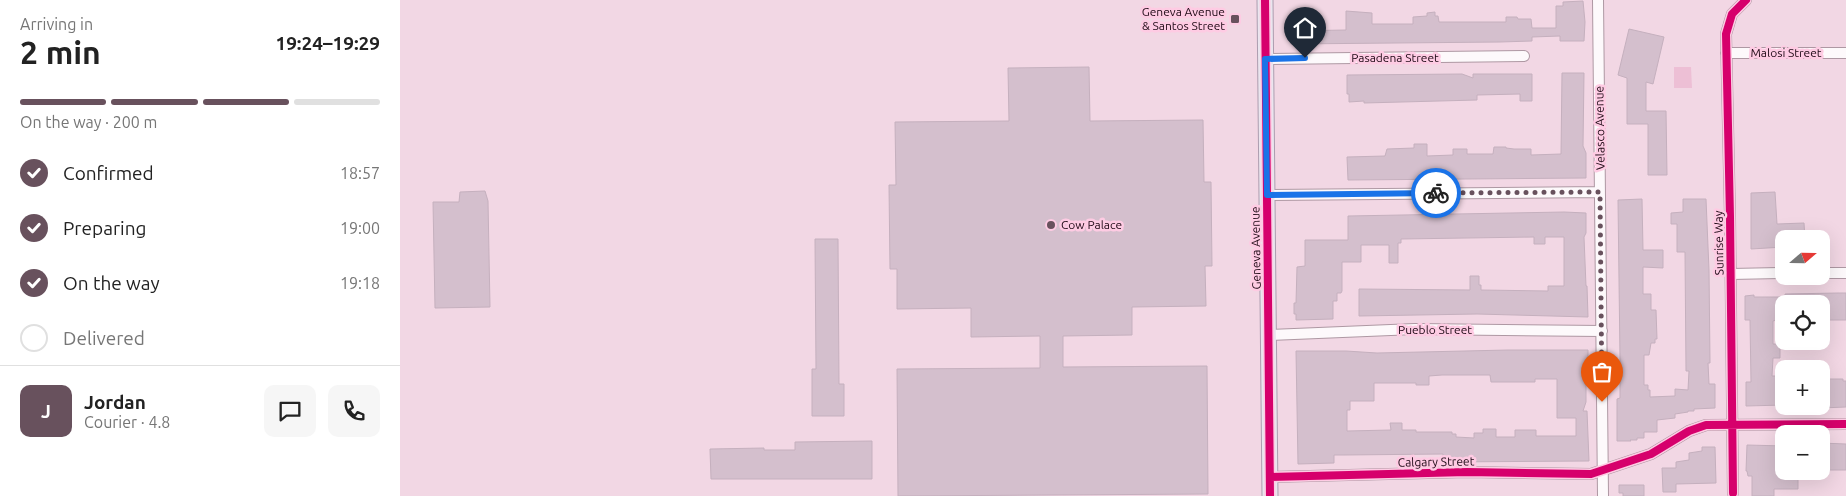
<!DOCTYPE html>
<html lang="en">
<head>
<meta charset="utf-8">
<style>
	body { margin:0; font-family:Ubuntu,sans-serif; background:#f6f6f6; color:#222; height:100vh; display:flex; flex-direction:column; font-size:19px; white-space:nowrap }
	* { box-sizing:border-box; margin:0 }
	p { font-size:16px; color:#767676 }
	.icon { flex:none; width:28px; height:28px; fill:none; stroke:currentColor; stroke-width:2; stroke-linecap:round; stroke-linejoin:round }
	.map { position:relative; flex:1; overflow:hidden }
	.drawer { display:flex; flex-direction:column; background:#fff; width:400px }
	.drawer>* { flex:none }
	.needle { width:32px; rotate:70deg }
	.buttons { position:absolute; left:1375px; top:230px; display:grid; gap:10px }
	.buttons a { display:grid; place-items:center; width:55px; height:55px; border-radius:10px; background:#fff; box-shadow:0 5px 20px #0002; font-size:25px }
	.pin { position:absolute; display:grid; place-items:center; width:42px; height:42px; color:#fff; margin:-51px -21px; border-radius:50% 50% 50% 0; rotate:-45deg; box-shadow:0 0 5px #0007 }
	.pin .icon { rotate:45deg }
	.courier { position:absolute; display:grid; place-items:center; width:50px; height:50px; margin:-25px; border:4px solid #1a73e8; border-radius:50%; background:#fff; color:#222; box-shadow:0 1px 6px #0007 }
	.overview em { font-style:normal; font-weight:600 }
	.overview div { display:flex; flex-direction:column-reverse }
	.overview { display:flex; align-items:center; justify-content:space-between; height:85px; padding:0 20px }
	h1 { font-size:32px; font-weight:600; line-height:38px }
	.bar { display:grid; grid-template-columns:repeat(4,1fr); gap:8px 5px; align-content:center; height:60px; padding:0 20px }
	.bar i { height:6px; border-radius:4px; background:#e0e0e0 }
	.bar .on { background:#68515d }
	.bar p { grid-column:span 4 }
	.line { display:flex; align-items:center; gap:12px; padding:0 20px; border-top:1px solid #e0e0e0 }
	.line div { flex:1 }
	.round { display:grid; place-items:center; flex:none; width:52px; height:52px; border-radius:10px; background:#f6f6f6 }
	ol { padding:0 20px; list-style:none }
	li { display:flex; align-items:center; gap:15px; height:55px }
	li p { margin-inline-start:auto }
	li .icon { padding:5px; border-radius:50%; background:#68515d; color:#fff; stroke-width:4 }
	li:last-child { color:#767676 }
	li i { width:28px; height:28px; border:2px solid #e0e0e0; border-radius:50% }
	main { display:flex; flex:1; min-height:0 }
	.map>svg:first-child { display:block }
</style>
</head>
<body>
<main>
<section class="drawer">
<div class="overview"><div><h1>2 min</h1><p>Arriving in</p></div><em>19:24–19:29</em></div>
<div class="bar"><i class="on"></i><i class="on"></i><i class="on"></i><i></i><p>On the way · 200 m</p></div>
<ol>
<li><svg class="icon" aria-label="check" viewBox="0 0 24 24"><path d="M5 12l5 5 9-10"/></svg>Confirmed<p>18:57</p></li>
<li><svg class="icon" aria-label="check" viewBox="0 0 24 24"><path d="M5 12l5 5 9-10"/></svg>Preparing<p>19:00</p></li>
<li><svg class="icon" aria-label="check" viewBox="0 0 24 24"><path d="M5 12l5 5 9-10"/></svg>On the way<p>19:18</p></li>
<li><i></i>Delivered</li>
</ol>
<div class="line" style="height:90px"><b class="round" style="background:#68515d;color:#fff">J</b><div><b>Jordan</b><p>Courier · 4.8</p></div><a class="round"><svg class="icon" aria-label="chat" viewBox="0 0 24 24"><path d="M4 5h16v11H9l-5 4z"/></svg></a><a class="round"><svg class="icon" aria-label="phone" viewBox="0 0 24 24"><path d="M5 4h4l2 5-3 2q2 4 5 5l2-3 5 2v4C11 20 4 13 5 4z"/></svg></a></div>
</section>
<div class="map">
<svg width="1446" height="496" viewBox="0 0 1446 496">
	<rect width="100%" height="100%" fill="#f2d7e4"/>
	<path fill="#edbfd5" d="M1274,67H1291L1292,88H1274Z"/>
	<path fill="#d4bfcd" stroke="#c5b0be" fill-rule="evenodd" d="M1183,1L1185,22L1184,41H1160V36L1132,37V41L1100,42L891,44V31L946,30V11L972,13V24H1013V17L1027,16V13L1035,12V16H1038L1039,22H1106V17H1117L1118,19H1131L1132,28H1156V6H1163V2Z
		M1229,29L1264,37L1253,84L1246,82V111H1266L1267,175H1248V124H1227V78L1218,75Z
		M689,67L690,121L803,120L804,182H811L812,266H805L806,306L732,307V335L663,336V367L807,366L808,494L498,496L497,369L640,368V336L571,337V308L497,309V269H490L489,185H496L495,122L609,121L608,68Z
		M1162,73H1184L1183,146L1186,153V178L948,180L947,157L985,156L987,149L1014,148V144H1027V156L1053,155V149H1067V154H1093L1094,147H1106V148L1114,149H1131V155L1161,154Z
		M1062,74L1073,78V74H1132V101H1120V94L1077,95V100L964,103V101L949,102V94H947V75Z
		M85,191L88,201L90,307L35,308L33,202H59L60,192Z
		M1375,192L1377,224L1404,223L1405,239H1384V247L1351,249V193Z
		M1242,199L1243,250H1263V268L1243,267V294H1251V310H1256L1257,339H1255V343H1251L1249,355H1244V385H1248V390H1250V397L1275,396V389L1288,390L1289,371H1286L1285,252H1277V224H1271V213L1283,212V199H1306L1309,270L1310,363H1308L1309,384H1315V408L1294,409V411H1288V412L1275,414V418L1257,420V432H1244V438H1237V440H1230L1231,441H1217V399L1220,398V358L1218,200Z
		M1164,212L1186,213V233L1184,237L1186,286H1187L1188,317L1077,314L959,316V289L1070,290V276H1079V285H1081V290L1148,291V286H1164V237H1145V244H1134V237L1001,239V243H998V263H989V245H961V262H942V291L941,293H937V301H933V319L896,320V314H894V303H896L897,267L905,266V240H948V216Z
		M415,239H438L439,384H444V416H412V369H416Z
		M1438,293H1446V320H1421V304H1385V294Z
		M1354,295V297H1384V318L1373,321V344H1380V358H1373L1372,376H1379L1380,383H1384V405L1346,406V382H1351L1350,320H1345V296Z
		M1108,350H1188V381H1186V402L1183,411H1187L1189,461L1043,462V454L944,455H934V463L898,464L896,351H946L977,353ZM1042,375H1090L1091,382H1135V379H1157V418H1176V436H1136V430H1115V437H1096V429H1083V433H1074V438L1056,437V434H1052V432H1016V430H1002V423H990L991,430L947,431V410H950V401H974V383H1016V385H1029V376Z
		M1421,379H1443V381H1446V407L1421,408Z
		M472,441V479H311L310,449L364,448V450H395V442Z
		M1421,443L1446,444V470H1421Z
		M1347,445L1384,446V471H1398V489H1374V496H1352V476H1348L1347,471H1346Z
		M1302,447H1315L1316,483L1276,484V492H1263L1262,468H1276V462L1289,460V453L1302,451Z
		M1219,485H1244V496H1223V493H1219Z"/>
	<g fill="none" stroke-linecap="round" stroke-linejoin="round">
		<defs>
			<path id="minor" d="M1198,0L1203,496
				M1326,53H1446
				M865,59L1124,56
				M867,195L1200,192
				M1421,273H1446
				M1331,274L1384,273
				M868,335L1015,329L1202,331
				M870,477L1067,472L1191,474L1251,454L1289,431L1306,425L1446,424
				M1333,493L1330,217L1326,34L1332,14L1346,0"/>
			<path id="primary" d="M865,0L870,496"/>
		</defs>
		<use href="#minor" stroke="#ae98a3" stroke-width="12"/>
		<use href="#primary" stroke="#ac9daf" stroke-width="17"/>
		<use href="#minor" stroke="#fdf9fb" stroke-width="10"/>
		<use href="#primary" stroke="#eae5ee" stroke-width="15"/>
		<defs>
			<path id="cycleway" d="M865,0L870,496
				M870,477L1067,472L1191,474L1251,454L1289,431L1306,425L1446,424
				M1333,493L1330,217L1326,34L1332,14L1346,0"/>
		</defs>
		<use href="#cycleway" stroke="#fecbe3" stroke-width="11"/>
		<use href="#cycleway" stroke="#d6006c" stroke-width="8"/>
	</g>
	<g fill="none" stroke-linecap="round" stroke-linejoin="round">
		<path stroke="#68515d" stroke-width="5" stroke-dasharray="0 9" d="M1036,193L1200,192L1202,402"/>
		<path stroke="#1a73e8" stroke-width="6" d="M905,58L865,59L867,195L1036,193"/>
	</g>
	<g fill="#68515d" stroke="#fecbe3" stroke-width="2">
		<rect x="830" y="14" width="10" height="10" rx="2.5"/>
		<circle cx="651" cy="225" r="5"/>
	</g>
	<g text-anchor="middle" stroke-width="5" stroke-linejoin="round" paint-order="stroke">
		<g font-size="12" fill="#1e0915" stroke="#fecbe3" text-anchor="end">
			<text x="825" y="16">Geneva Avenue<tspan x="825" dy="14">&amp; Santos Street</tspan></text>
			<text x="661" y="229" text-anchor="start">Cow Palace</text>
		</g>
		<g font-size="12" fill="#1e0915" stroke="#fecbe3">
			<text x="1386" y="57">Malosi Street</text>
			<text x="995" y="62">Pasadena Street</text>
			<text transform="translate(1200 128) rotate(-91)" y="4">Velasco Avenue</text>
			<text transform="translate(1319 243) rotate(-91)" y="4">Sunrise Way</text>
			<text transform="translate(856 248) rotate(-91)" y="4">Geneva Avenue</text>
			<text x="1035" y="334">Pueblo Street</text>
			<text transform="translate(1036 462) rotate(-1)" y="4">Calgary Street</text>
		</g>
	</g>
</svg>
<div class="buttons">
<a><svg class="needle" viewBox="-14 -14 28 28"><path d="M0-13l5 13h-10z" fill="#e53935"/><path d="M0 13l5-13h-10z" fill="#767676"/></svg></a>
<a><svg class="icon" aria-label="locate" viewBox="0 0 24 24"><circle cx="12" cy="12" r="6"/><path d="M12 2v4M12 18v4M2 12h4M18 12h4"/></svg></a>
<a>+</a>
<a>−</a>
</div>
<div class="pin" style="left:1202px;top:402px;background:#ea580c"><svg class="icon" aria-label="bag" viewBox="0 0 24 24"><path d="M5 8h14l-1 12H6zM9 8a3 3 0 0 1 6 0"/></svg></div>
<div class="pin" style="left:905px;top:58px;background:#1f2937"><svg class="icon" aria-label="home" viewBox="0 0 24 24"><path d="M3 11l9-7 9 7M6 9v11h12V9"/></svg></div>
<div class="courier" style="left:1036px;top:193px"><svg class="icon" aria-label="bike" viewBox="0 0 24 24"><circle cx="6" cy="16" r="4"/><circle cx="18" cy="16" r="4"/><path d="M6 16l4-8h5l3 8M10 8l3 8H6M13 5h3"/></svg></div>
</div>
</main>
</body>
</html>
